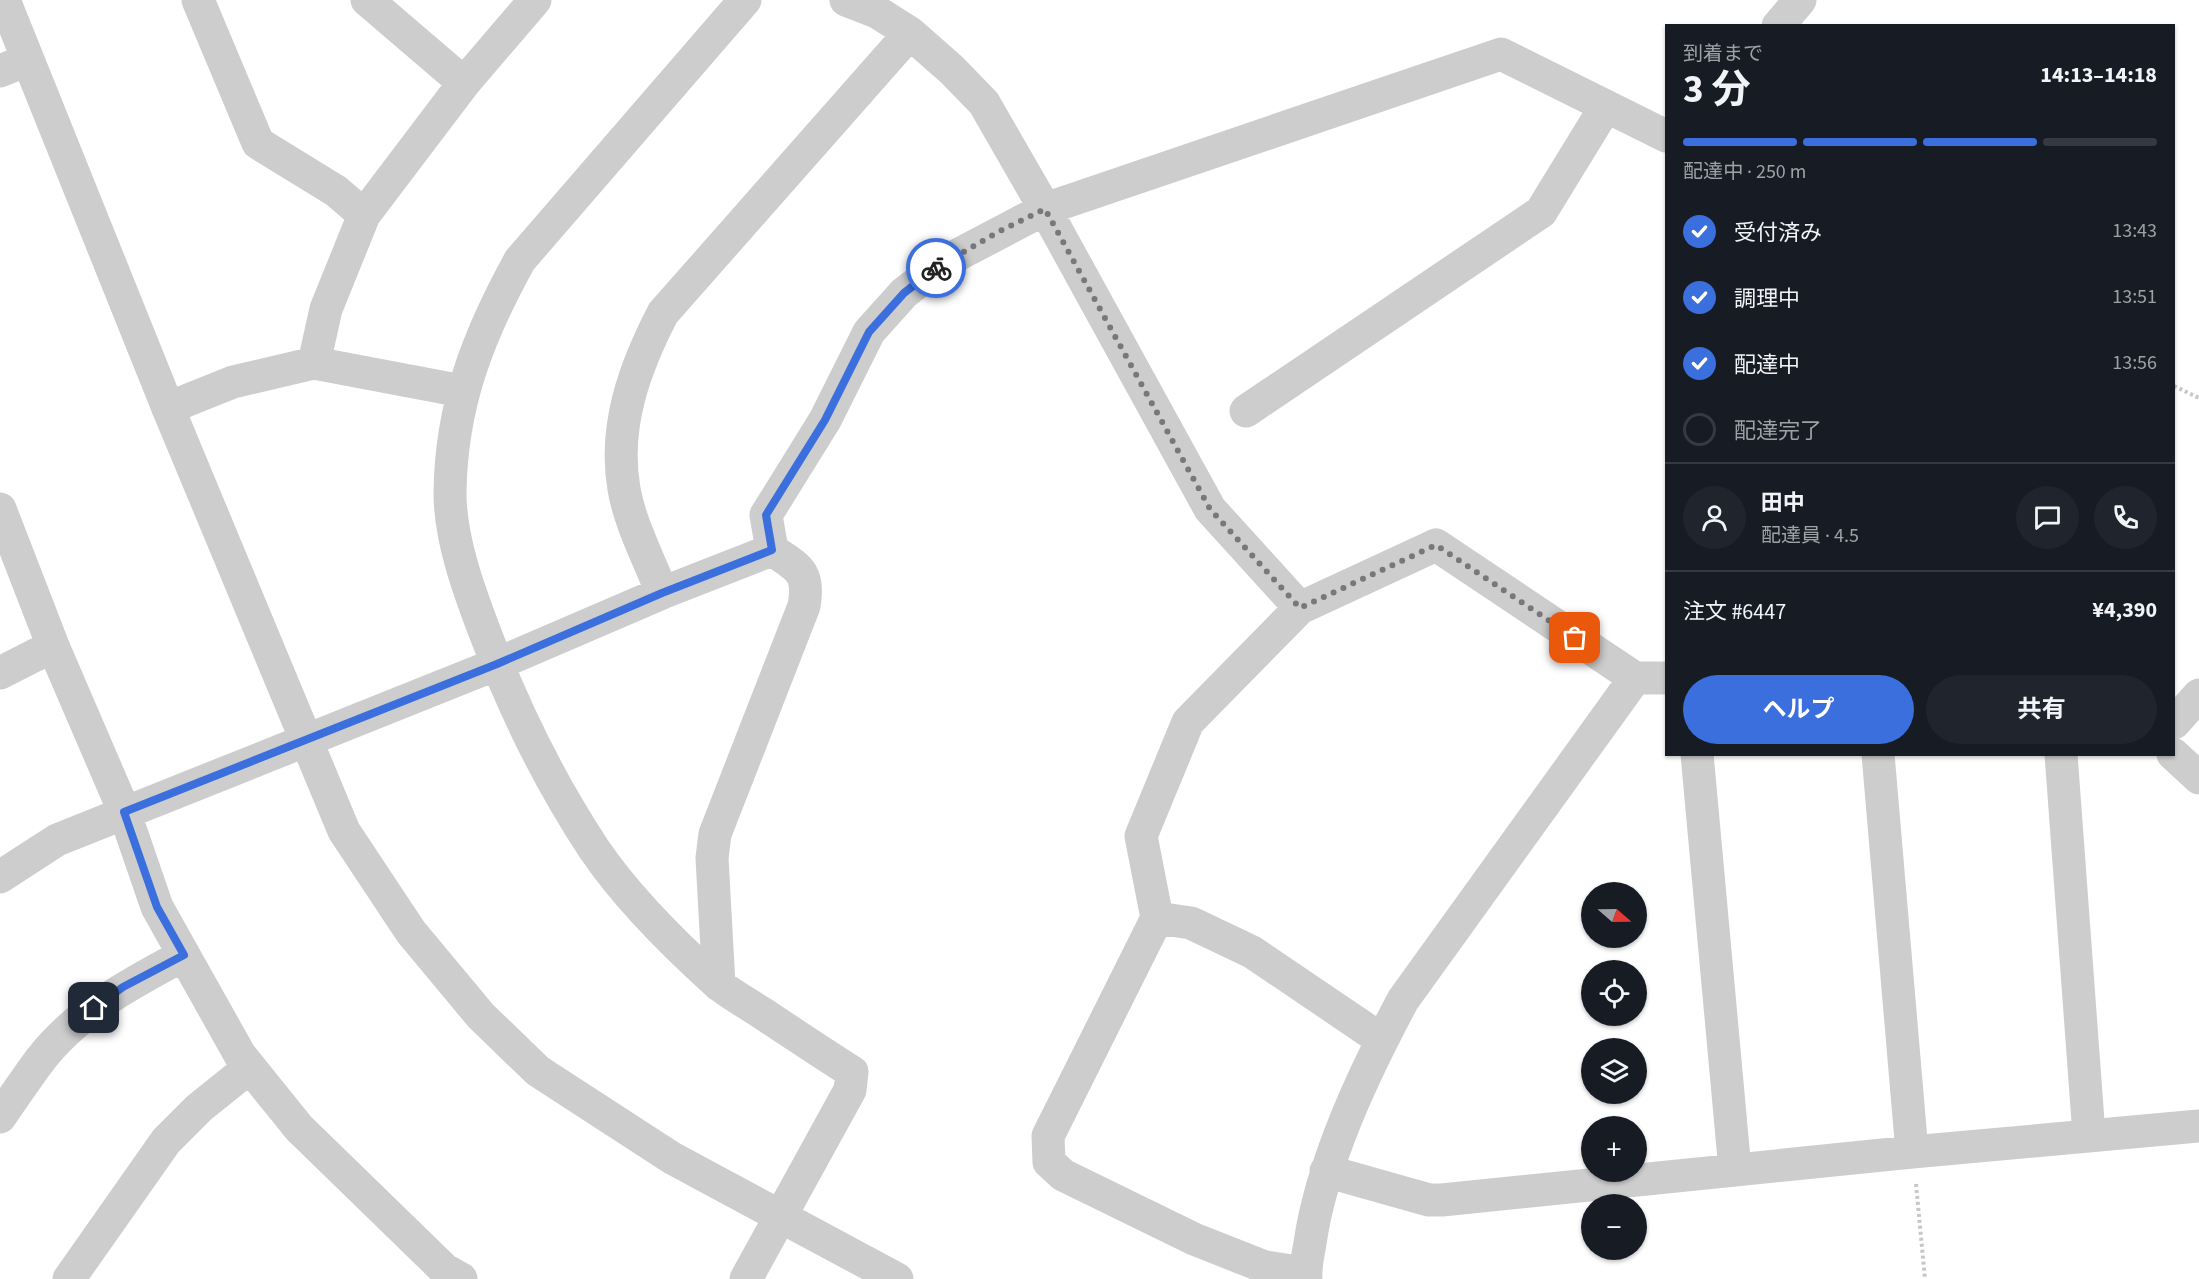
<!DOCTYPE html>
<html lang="ja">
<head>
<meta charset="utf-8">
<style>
	body { margin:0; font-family:"Source Sans 3","Noto Sans JP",sans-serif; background:#20242c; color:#f1f3f6; height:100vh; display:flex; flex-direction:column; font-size:22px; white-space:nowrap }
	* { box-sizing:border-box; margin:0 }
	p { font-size:20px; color:#9ea1a6 }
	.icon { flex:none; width:33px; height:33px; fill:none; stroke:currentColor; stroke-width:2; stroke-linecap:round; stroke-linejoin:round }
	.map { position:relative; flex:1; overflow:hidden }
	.panel { position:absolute; left:1665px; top:24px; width:510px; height:732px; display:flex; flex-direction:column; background:#171b24; border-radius:0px; box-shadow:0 2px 4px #0004 }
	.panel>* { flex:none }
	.needle { width:39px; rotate:110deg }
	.tools { position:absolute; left:1581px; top:882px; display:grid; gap:12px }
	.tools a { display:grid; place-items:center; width:66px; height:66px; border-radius:50%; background:#171b24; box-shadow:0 2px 4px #0004; font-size:30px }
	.pin { position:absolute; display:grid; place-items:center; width:51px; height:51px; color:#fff; margin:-26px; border-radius:12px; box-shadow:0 3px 9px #0006 }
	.courier { position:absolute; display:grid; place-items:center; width:60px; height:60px; margin:-30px; border:4px solid #3b6fde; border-radius:50%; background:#fff; color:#222; box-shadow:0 2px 8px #0007 }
	.head em { font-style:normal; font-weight:700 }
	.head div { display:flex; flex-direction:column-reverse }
	.head { display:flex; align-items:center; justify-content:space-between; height:102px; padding:0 18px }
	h1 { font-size:39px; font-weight:700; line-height:45px }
	.bar { display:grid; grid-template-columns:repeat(4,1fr); gap:9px 6px; align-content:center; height:72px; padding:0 18px }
	.bar i { height:8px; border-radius:4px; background:#363941 }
	.bar .current { background:#3b6fde }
	.bar p { grid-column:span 4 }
	.line { display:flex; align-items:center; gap:15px; padding:0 18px; border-top:2px solid #363941 }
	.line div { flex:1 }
	.round { display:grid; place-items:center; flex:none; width:63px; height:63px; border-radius:32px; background:#20242c }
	ol { padding:0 18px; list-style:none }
	li { display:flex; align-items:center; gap:18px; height:66px }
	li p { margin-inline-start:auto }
	li .icon { padding:6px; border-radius:50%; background:#3b6fde; color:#fff; stroke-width:4 }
	li:last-child { color:#9ea1a6 }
	li i { width:33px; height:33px; border:3px solid #363941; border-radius:50% }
	.button { display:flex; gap:12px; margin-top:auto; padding:12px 18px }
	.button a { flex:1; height:69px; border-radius:36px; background:#3b6fde; color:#fff; font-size:24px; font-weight:700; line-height:69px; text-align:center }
	.button a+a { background:#20242c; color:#f1f3f6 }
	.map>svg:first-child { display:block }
</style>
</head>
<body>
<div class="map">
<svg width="2199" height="1279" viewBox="0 0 2199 1279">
	<rect width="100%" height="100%" fill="#fff"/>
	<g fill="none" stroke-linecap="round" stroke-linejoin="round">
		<path stroke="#c7c7c7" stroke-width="4" stroke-dasharray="3 3" stroke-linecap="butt" d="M2174,386L2199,398
			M1916,1184L1925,1279"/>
		<path stroke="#cdcdcd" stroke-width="33" d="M198,0L258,143L336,191L364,215
			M367,0L464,83
			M745,0L520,260C478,336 451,405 450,493C450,538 468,588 484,630C513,707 549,781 594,849C625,895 676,946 717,983C730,994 747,1003 762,1013C792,1033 822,1053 852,1072L850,1090L746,1279
			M846,0L877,12L910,33L952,70L984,103L1045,209L1210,509L1300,608
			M1778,26L1800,0
			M314,363L326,309L364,215L464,83L535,0
			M168,408L233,382L314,363L462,391
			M1246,411L1541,212L1606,106
			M0,509L53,646L124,811L157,907L240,1055L299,1128L445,1270L461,1279
			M662,593C649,559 630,524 624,489C613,426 635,367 663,313L910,33
			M0,673L53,646
			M2174,723L2199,695
			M1697,754L1735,1170
			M1878,754L1912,1152
			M2061,754L2089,1135
			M2173,754L2199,778
			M0,877L57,840L497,664L662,593L772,550
			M1157,918L1141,836L1188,722L1300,608L1436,545L1635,678H1666
			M719,985L712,858L715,834L804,606C810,572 799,568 772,550L766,515L825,420L869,332L904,293L944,262L1045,209L1501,54L1666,136
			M0,1117C13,1098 26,1079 40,1060C77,1012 131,983 184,955
			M1326,1171L1429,1200H1442L1912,1152L2199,1126
			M1305,1273L1265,1267L1194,1239L1063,1175L1049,1162L1048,1136L1157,918L1191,923L1252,952L1382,1040
			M69,1279L166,1141L199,1108L250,1067
			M1306,1279C1305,1267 1308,1255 1310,1243C1322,1161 1364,1073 1403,1000L1635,678"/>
		<path stroke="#cdcdcd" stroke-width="33" d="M4,0L168,408L344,831L411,932L481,1016L538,1071L672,1158L897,1279
			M0,71L27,60"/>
	</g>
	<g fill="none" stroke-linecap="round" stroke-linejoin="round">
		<path stroke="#787878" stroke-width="6" stroke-dasharray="0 10.8" d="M936,268L998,232L1045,209L1210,509L1300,608L1436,545L1575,638"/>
		<path stroke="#3b6fde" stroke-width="8" d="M94,1008L123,987L184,955L157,907L124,812L497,664L662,593L772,550L766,515L825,420L869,332L904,293L936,268"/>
	</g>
</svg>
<div class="tools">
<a><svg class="needle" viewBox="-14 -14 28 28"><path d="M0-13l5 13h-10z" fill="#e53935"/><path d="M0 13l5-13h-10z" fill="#9ea1a6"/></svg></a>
<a><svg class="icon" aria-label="locate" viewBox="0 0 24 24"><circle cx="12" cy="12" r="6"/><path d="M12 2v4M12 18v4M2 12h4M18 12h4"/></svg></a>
<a><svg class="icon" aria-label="layers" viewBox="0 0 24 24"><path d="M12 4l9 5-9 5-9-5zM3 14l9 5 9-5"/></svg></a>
<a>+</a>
<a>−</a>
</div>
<div class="pin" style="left:1575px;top:638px;background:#ea580c"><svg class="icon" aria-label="bag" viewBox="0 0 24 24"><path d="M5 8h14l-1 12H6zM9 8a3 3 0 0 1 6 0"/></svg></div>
<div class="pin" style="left:94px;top:1008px;background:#1f2937"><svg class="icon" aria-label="home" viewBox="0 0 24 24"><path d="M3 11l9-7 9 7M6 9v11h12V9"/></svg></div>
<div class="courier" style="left:936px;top:268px"><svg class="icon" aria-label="bike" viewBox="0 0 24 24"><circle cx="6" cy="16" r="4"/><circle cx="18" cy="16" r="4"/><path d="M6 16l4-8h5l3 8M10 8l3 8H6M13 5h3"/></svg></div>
<section class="panel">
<div class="head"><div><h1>3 分</h1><p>到着まで</p></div><em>14:13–14:18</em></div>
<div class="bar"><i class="current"></i><i class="current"></i><i class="current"></i><i></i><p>配達中 · 250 m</p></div>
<ol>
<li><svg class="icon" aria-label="check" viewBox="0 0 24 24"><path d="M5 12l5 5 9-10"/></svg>受付済み<p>13:43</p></li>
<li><svg class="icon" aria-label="check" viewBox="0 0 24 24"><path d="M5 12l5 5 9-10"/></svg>調理中<p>13:51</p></li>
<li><svg class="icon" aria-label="check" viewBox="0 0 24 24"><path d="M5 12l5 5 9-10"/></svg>配達中<p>13:56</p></li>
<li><i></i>配達完了</li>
</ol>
<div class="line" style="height:108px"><a class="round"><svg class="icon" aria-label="person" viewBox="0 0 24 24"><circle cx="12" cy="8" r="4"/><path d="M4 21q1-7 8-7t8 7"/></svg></a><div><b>田中</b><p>配達員 · 4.5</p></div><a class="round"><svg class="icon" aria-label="chat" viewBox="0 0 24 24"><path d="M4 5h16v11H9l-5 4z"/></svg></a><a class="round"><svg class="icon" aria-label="phone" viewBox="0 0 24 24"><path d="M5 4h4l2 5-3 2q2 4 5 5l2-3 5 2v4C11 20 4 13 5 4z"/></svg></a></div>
<div class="line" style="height:78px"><div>注文 #6447</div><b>¥4,390</b></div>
<div class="button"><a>ヘルプ</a><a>共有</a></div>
</section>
</div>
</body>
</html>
